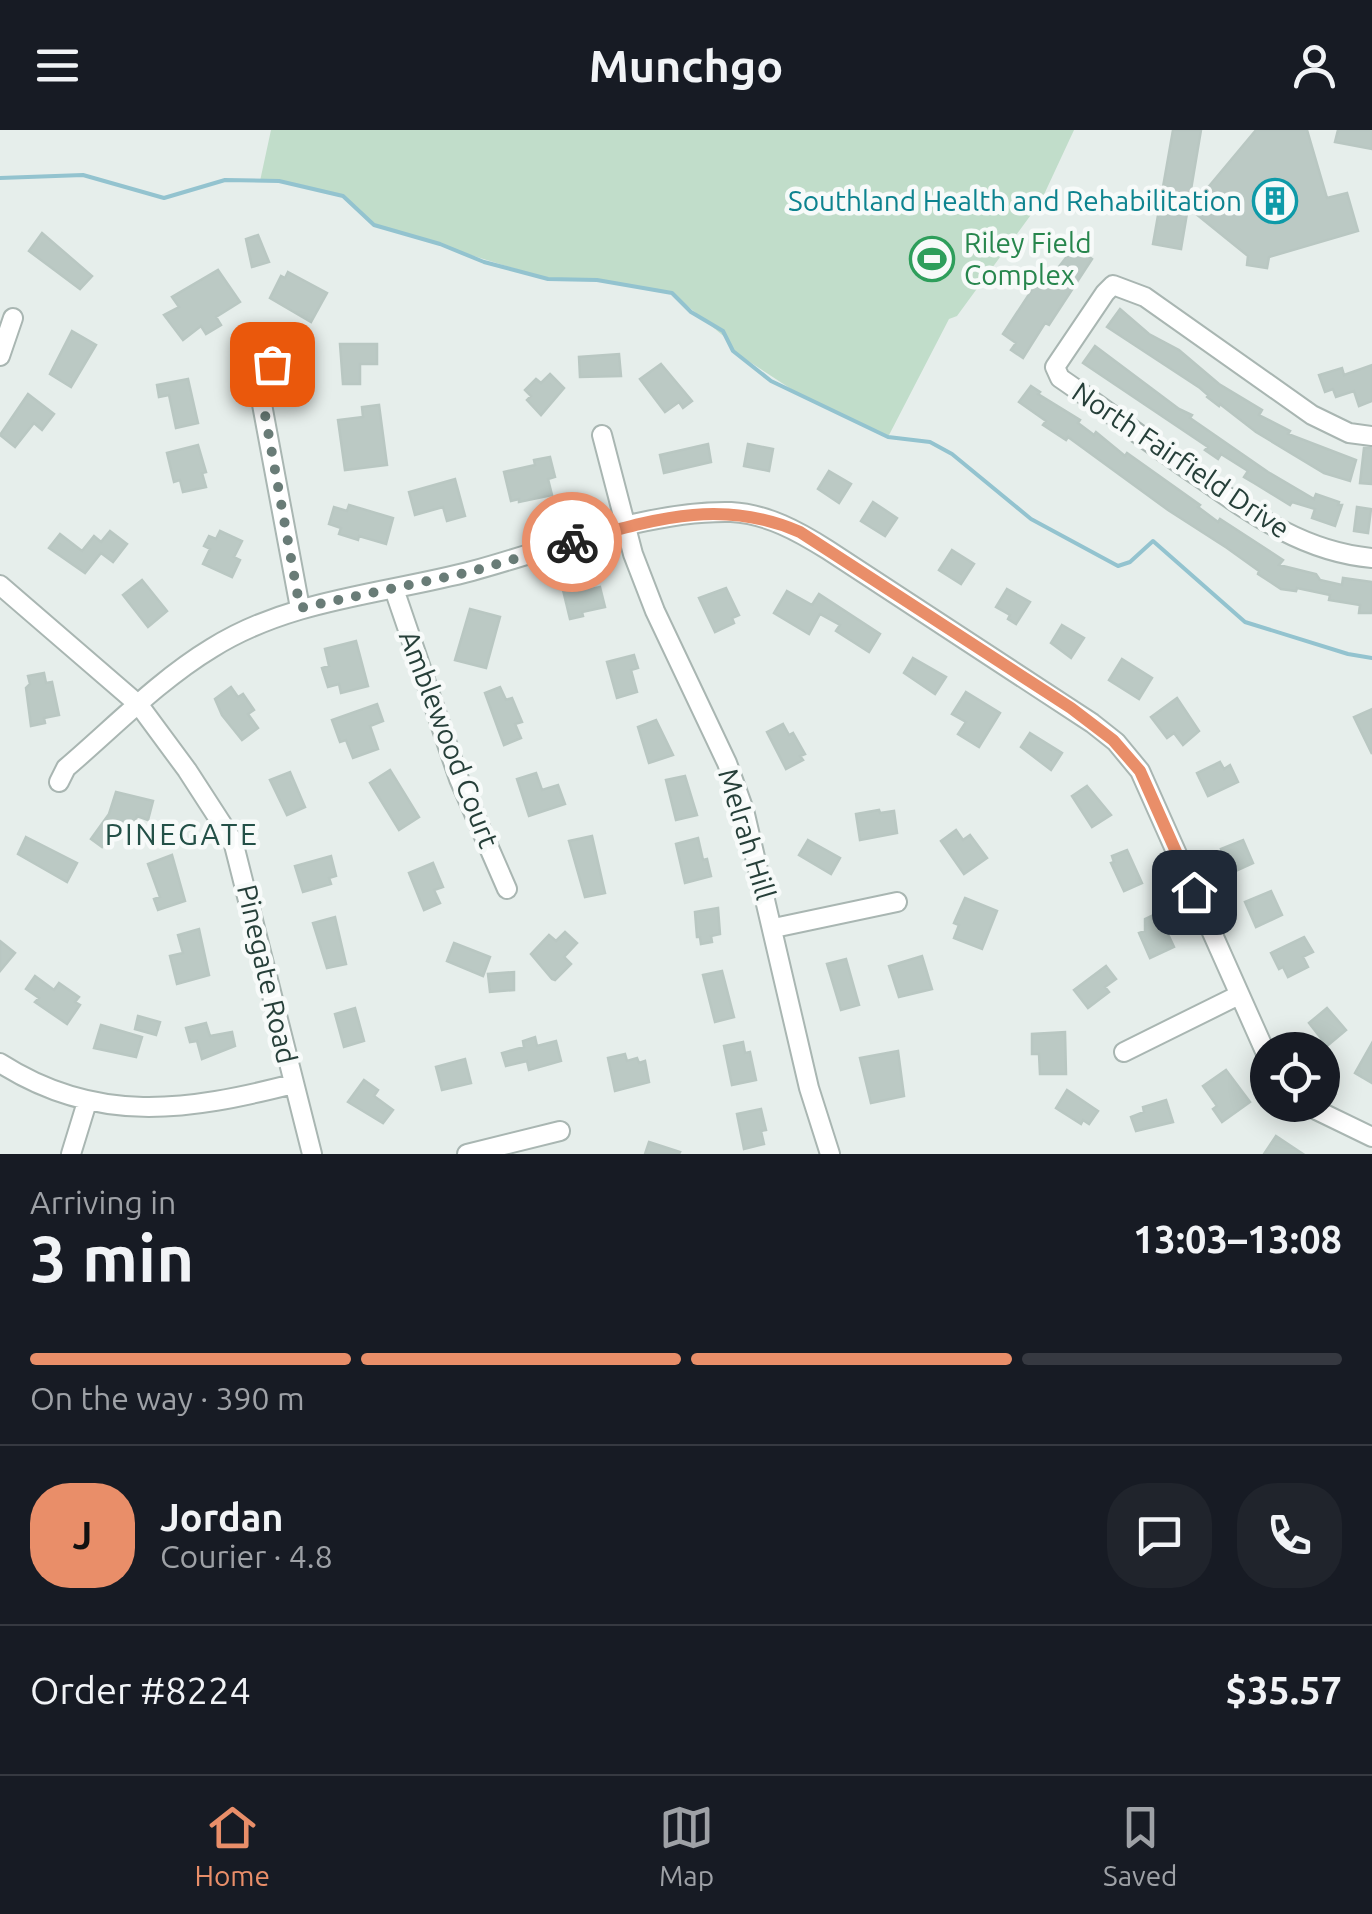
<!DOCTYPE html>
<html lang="en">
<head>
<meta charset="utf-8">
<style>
	body { margin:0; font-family:Ubuntu,sans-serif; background:#20242c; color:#f1f3f6; height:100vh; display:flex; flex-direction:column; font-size:38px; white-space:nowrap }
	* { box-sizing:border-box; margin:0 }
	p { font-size:32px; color:#9ea1a6 }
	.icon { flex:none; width:55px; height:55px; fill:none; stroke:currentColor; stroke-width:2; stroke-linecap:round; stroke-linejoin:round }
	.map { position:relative; height:1024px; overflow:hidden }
	.panel { display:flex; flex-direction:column; background:#171b24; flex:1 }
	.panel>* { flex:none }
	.tools { position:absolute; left:1250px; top:902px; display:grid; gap:20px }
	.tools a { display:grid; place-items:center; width:90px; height:90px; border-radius:50%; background:#171b24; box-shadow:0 5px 25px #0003; font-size:50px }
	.pin { position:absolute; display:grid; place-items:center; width:85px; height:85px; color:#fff; margin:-42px; border-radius:20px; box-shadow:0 5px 15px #0006 }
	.courier { position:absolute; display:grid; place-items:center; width:100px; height:100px; margin:-50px; border:8px solid #e98e69; border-radius:50%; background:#fff; color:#222; box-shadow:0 2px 12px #0007 }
	.summary em { font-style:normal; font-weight:600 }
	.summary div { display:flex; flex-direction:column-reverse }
	.summary { display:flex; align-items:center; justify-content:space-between; height:170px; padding:0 30px }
	h1 { font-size:65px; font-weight:600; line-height:75px }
	.bar { display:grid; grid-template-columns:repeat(4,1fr); gap:15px 10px; align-content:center; height:120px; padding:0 30px }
	.bar i { height:12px; border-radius:8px; background:#363941 }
	.bar .selected { background:#e98e69 }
	.bar p { grid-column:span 4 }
	.line { display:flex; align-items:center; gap:25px; padding:0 30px; border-top:2px solid #363941 }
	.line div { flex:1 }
	.round { display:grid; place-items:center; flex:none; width:105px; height:105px; border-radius:40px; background:#20242c }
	header { display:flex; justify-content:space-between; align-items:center; height:130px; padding:0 30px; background:#171b24; font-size:45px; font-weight:600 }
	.dock { display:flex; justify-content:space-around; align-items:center; height:140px; border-top:2px solid #363941; background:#171b24; font-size:28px; color:#9ea1a6 }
	.dock a { display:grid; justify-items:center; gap:5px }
	.dock .selected { color:#e98e69 }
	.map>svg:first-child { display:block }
</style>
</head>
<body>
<header><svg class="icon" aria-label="menu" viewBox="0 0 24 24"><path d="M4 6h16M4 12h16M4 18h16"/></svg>Munchgo<svg class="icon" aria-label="person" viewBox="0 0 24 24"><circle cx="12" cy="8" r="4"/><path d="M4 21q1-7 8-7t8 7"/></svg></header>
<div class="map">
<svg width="1372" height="1024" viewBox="0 0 1372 1024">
	<rect width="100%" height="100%" fill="#e6eeeb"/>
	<path fill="#c1ddca" d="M271,0H1074L1041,71L957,186L949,189L888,307L808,270L733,221L727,209L672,163L597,150L548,149L374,95L343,66L279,51H260Z"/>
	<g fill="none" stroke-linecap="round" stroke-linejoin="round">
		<path stroke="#93c3cf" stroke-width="4" d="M0,48L83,45L164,68L225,50L279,51L343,66L374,95L440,114L484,132L548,149L597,150L672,163L691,182L723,201L733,221L771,251L888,307L930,312L952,324L1031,389L1118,436L1130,432L1153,411L1245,492L1348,524L1372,528"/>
	</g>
	<path fill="#bbc9c4" stroke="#b9c7c2" stroke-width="2.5" d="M1173,0H1201L1181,119L1153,114Z
		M1256,0H1307L1327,68L1347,63L1358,101L1269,127L1267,138L1247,135L1248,126L1190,79Z
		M1338,0H1372V19L1335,12Z
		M42,103L92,146L80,159L29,121Z
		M258,105L269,132L252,137L246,109Z
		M1075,116L1092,129L1049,195L1045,193L1023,228L1011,220L1016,213L1003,204L1041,146L1048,151Z
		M218,140L240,172L216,187L221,195L206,204L201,196L183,210L164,185L179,177L172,167Z
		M288,142L327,163L311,192L270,168L281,146L285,148Z
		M1120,179L1149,204L1179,220L1219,254L1262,280L1259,285L1290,301L1288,304L1356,330L1350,351L1324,343L1256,302L1220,274L1219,276L1207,267L1208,265L1200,258L1107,197Z
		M72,201L96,215L71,257L50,244Z
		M340,214H377V234H360V254H343Z
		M1095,216L1179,279L1192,285L1190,288L1268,342L1314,369L1316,364L1339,372L1338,375H1342L1335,396L1312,388L1315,379L1292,372L1290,375L1254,353L1244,347L1248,341L1221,324L1218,329L1205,320L1208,317L1083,233Z
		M619,224L621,246L580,247L579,227Z
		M661,234L692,271L683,278L679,272L665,282L640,249Z
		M1372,235V271L1359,276L1354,261L1336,267L1333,259L1325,262L1319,245L1342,238L1344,245Z
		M550,244L564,258L541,285L527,270L531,266L525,260L536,249L541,253Z
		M188,249L198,293L176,298L169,265L159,267L157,255Z
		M1031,256L1040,262L1038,264L1080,290L1078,293L1094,305L1096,302L1125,326L1127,323L1200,375L1198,377L1218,392L1220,389L1283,430L1279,435L1316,444L1320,450L1342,455L1343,448L1372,452V483H1359L1360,475L1329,470L1330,465L1297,458L1296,461L1281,459L1258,444L1259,441L1227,418L1168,380L1068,307L1066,310L1043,295L1046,291L1019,272Z
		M28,264L54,284L42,300L34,293L15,317L0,305Z
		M379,275L387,335L345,340L338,290L363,287L362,277Z
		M708,314L711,332L664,343L660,325Z
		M748,314L773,319L769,341L744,336Z
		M198,315L206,342L202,343L206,357L183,362L180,350L174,352L167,323Z
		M1364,318H1372V354L1360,353Z
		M550,327L555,347L548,349L552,365L519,372V369L511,371L504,342L535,335L534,330Z
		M829,341L851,354L839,373L818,359Z
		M455,349L465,386L447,391L443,377L415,385L409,362Z
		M873,372L897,388L885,406L861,391Z
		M349,375L393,388L386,414L359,406L358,410L339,404L341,398L329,394L334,377L347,381Z
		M1357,377L1371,379L1368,403L1354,401Z
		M110,401L127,414L113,432L101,423L85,443L49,418L60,404L82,421L94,406L101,412Z
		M220,401L242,411L234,427L240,430L232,447L203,434L210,419L204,416L209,406L216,409Z
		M952,420L974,434L961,454L939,440Z
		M142,450L167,481L148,497L123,465Z
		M578,457L579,462L600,457L605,477L582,482L583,486L570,489L563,460Z
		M726,458L739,485L732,488L734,493L715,502L699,468Z
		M1007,459L1030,472L1016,494L1008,489L1010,485L996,477Z
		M787,461L812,475L819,464L880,504L869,522L836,501L840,495L820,484L809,504L774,483Z
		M470,479L500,487L486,538L455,530Z
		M1062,495L1084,508L1071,528L1051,513Z
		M356,511L368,556L341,563L339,554L328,557L322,538L329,536L325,519Z
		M634,525L638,538L631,540L637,562L617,568L607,532Z
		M913,528L946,547L935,564L904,543Z
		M1122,529L1152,548L1139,569L1109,550Z
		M44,543L46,553L52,552L59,585L44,588L45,593L31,596L26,558L30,554L28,546Z
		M231,557L238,567L243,564L254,580L248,584L258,598L242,610L222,585L215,569Z
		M500,557L506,570L512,568L522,592L515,594L521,608L504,615L485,563Z
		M966,562L1000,583L979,617L958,604L966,592L952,584Z
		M1177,568L1199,601L1183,615L1174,603L1167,608L1151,587Z
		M377,574L383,591L370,596L378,619L353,628L346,610L340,612L332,590Z
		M1372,579V624L1354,587Z
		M656,590L673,625L649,633L638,597Z
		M783,594L789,605L793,603L805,624L800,626L803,630L786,639L767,602Z
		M1030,603L1062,623L1051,640L1021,617Z
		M1220,632L1224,639L1230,635L1238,652L1208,666L1197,643Z
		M390,640L419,687L399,700L370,653Z
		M290,642L305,677L287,685L270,650Z
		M536,643L542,660L558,655L565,674L529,686L517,649Z
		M685,646L697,685L676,690L666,650Z
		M1087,656L1111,685L1092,697L1072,666Z
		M116,662L153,671L148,690L137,686L134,696L119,692L102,717L91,709L109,684Z
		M879,680L880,683L894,681L897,703L860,710L856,684Z
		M956,700L963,710L970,705L987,728L964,744L941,711Z
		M592,706L605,763L585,767L569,711Z
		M26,707L77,733L67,752L18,724Z
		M698,708L703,730L707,729L711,746L685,753L676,714Z
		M808,710L840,728L831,744L799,725Z
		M1243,710L1253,733L1231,743L1221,719Z
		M1127,720L1142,753L1124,761L1111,733L1114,732L1112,726Z
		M172,725L185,771L158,780L154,769L160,767L148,734Z
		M331,726L336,746L329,748L331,754L303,762L295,736Z
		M433,733L443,757L434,760L440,773L424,780L409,743Z
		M1271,761L1282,785L1256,797L1245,772Z
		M965,768L997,781L982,819L954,808L959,795L954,793Z
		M718,778L720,804L711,806L712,812L701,814L700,807H697L695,782Z
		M1158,783L1174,817L1150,828L1139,803L1145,801V789Z
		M335,787L346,834L327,838L313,793Z
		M199,799L209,845L177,854L170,826L183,823L178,805Z
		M565,802L577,813L564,827L571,834L555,850L552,849L531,824L549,805L556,811Z
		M1304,807L1313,822L1303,827L1308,837L1288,847L1283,837L1279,839L1271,823Z
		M0,811L15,823L0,841Z
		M454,813L490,827L483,846L447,831Z
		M922,826L932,859L899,867L889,836Z
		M846,829L859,875L841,880L827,834Z
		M1106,836L1116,849L1105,857L1109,862L1088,878L1074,860Z
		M722,841L734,887L715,892L703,845Z
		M514,842V860L490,862L488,844Z
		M35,846L54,860L59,853L79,867L75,872L80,875L67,894L35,872L39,868L26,859Z
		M355,878L364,911L344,917L335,884Z
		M1327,878L1346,900L1327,916L1309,893Z
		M138,886L160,892L156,905L135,899Z
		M206,893L210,906L232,902L235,916L202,929L197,911L190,912L186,898Z
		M101,895L142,907L136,927L94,918Z
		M1065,902L1066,944H1040L1039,924H1032V904Z
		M535,907L537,916L556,911L561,931L529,940L527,931L506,936L502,923L524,917L523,911Z
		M743,912L745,923L750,922L756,950L732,955L724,916Z
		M1372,913V953L1355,943Z
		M898,921L904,966L871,973L860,928Z
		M625,924L627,931L637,928L639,933L645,931L649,952L615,961L608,928Z
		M465,929L471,953L442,960L436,937Z
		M1226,940L1250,972L1222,992L1213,979L1217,976L1203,956Z
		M364,950L378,960L374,966L393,980L383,993L348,972Z
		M1067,960L1098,981L1089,994L1083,990L1081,994L1056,978Z
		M1166,970L1173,992L1136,1001L1131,987L1144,982L1143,977Z
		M761,979L766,1000L761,1001L764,1014L744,1019L737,984Z
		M1276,1006L1303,1024H1264Z
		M649,1012L680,1022L679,1024H645Z"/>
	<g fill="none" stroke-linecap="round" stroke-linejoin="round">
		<defs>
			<path id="minor" d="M0,226L13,188
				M272,234L261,269L300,478
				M602,305L633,424L655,481L727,633L744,680L809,958L830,1024
				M1372,306L1349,303L1312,285L1145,167L1113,155L1105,163L1055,237L1060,248C1107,280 1152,315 1199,347C1253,385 1304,422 1372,428
				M0,455L139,575L187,640L233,711L312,1024
				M394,459L459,649L507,759
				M59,652L66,638C113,598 159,550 212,518C290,469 385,464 472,441C554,419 646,380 731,382C767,384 798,401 828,420L1092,593L1116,612L1140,641L1268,928
				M774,798L897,772
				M1124,922L1239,865
				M0,933C97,995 187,981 293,954
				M1306,975L1372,1007
				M71,1024L87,972
				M467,1024L560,1001"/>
		</defs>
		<use href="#minor" stroke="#a9b6b2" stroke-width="22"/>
		<use href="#minor" stroke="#fff" stroke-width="18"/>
	</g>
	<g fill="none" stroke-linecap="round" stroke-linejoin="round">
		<path stroke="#697c77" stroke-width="10" stroke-dasharray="0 18" d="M272,234L262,268L300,478L470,442L572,412"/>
		<path stroke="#e98e69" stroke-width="12" d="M572,412C652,390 720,367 800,402L1071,578L1113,610L1140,641L1194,762"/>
	</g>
	<defs>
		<symbol id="building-ring" viewBox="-11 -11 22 22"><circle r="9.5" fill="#f7faf9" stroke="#0f9aa8" stroke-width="1.5"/><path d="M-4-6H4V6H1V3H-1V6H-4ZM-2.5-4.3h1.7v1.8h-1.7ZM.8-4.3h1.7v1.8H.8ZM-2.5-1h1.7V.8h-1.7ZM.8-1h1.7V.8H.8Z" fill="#0f9aa8"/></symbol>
		<symbol id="stadium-ring" viewBox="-11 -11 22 22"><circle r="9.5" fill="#f7faf9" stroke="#2e9e5b" stroke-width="1.5"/><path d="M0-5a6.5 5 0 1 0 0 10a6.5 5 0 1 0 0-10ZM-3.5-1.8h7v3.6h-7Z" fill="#2e9e5b"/></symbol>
	</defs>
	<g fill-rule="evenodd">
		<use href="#building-ring" x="1250" y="46" width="50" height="50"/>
		<use href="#stadium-ring" x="907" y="104" width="50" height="50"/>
	</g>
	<g text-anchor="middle" stroke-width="9" stroke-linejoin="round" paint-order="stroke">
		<g font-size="28" fill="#0d838f" stroke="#f7faf9" text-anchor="end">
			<text x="1242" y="81">Southland Health and Rehabilitation</text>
		</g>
		<g font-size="28" fill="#27864d" stroke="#f7faf9" text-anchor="start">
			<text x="964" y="123">Riley Field<tspan x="964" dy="32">Complex</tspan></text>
		</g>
		<g font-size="28" fill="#263f39" stroke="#f7faf9">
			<text transform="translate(1181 330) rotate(34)" y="10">North Fairfield Drive</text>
			<text transform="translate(449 609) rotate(69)" y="10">Amblewood Court</text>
			<text transform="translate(747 704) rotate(73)" y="10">Melrah Hill</text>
			<text transform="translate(267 844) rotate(77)" y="10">Pinegate Road</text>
		</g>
		<g font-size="30" letter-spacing="2.5" fill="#235047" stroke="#f7faf9">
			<text x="182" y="715">PINEGATE</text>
		</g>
	</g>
</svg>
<div class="tools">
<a><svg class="icon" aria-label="locate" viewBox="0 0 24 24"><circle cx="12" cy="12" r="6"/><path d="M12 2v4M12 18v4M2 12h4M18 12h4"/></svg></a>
</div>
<div class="pin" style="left:272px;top:234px;background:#ea580c"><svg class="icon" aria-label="bag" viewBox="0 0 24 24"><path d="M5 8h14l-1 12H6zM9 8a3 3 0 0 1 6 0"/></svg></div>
<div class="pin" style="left:1194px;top:762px;background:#1f2937"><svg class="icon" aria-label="home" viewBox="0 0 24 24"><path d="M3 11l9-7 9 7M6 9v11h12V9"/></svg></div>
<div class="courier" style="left:572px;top:412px"><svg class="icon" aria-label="bike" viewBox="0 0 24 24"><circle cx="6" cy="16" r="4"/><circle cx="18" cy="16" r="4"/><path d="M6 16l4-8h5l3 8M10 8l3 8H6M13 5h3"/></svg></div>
</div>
<section class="panel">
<div class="summary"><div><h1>3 min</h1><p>Arriving in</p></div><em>13:03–13:08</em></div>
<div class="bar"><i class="selected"></i><i class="selected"></i><i class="selected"></i><i></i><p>On the way · 390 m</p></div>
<div class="line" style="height:180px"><b class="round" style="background:#e98e69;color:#111">J</b><div><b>Jordan</b><p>Courier · 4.8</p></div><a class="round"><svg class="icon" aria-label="chat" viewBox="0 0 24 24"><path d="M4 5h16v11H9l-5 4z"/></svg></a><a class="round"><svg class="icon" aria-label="phone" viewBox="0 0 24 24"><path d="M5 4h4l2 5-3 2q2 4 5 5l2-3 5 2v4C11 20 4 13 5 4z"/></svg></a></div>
<div class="line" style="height:130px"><div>Order #8224</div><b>$35.57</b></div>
</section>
<nav class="dock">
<a class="selected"><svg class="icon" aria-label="home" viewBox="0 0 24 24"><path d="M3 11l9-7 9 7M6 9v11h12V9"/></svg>Home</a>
<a><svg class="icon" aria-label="map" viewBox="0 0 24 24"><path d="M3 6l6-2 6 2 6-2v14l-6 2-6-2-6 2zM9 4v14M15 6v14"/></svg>Map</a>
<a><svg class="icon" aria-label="saved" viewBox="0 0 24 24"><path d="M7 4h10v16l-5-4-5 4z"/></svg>Saved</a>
</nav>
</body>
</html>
